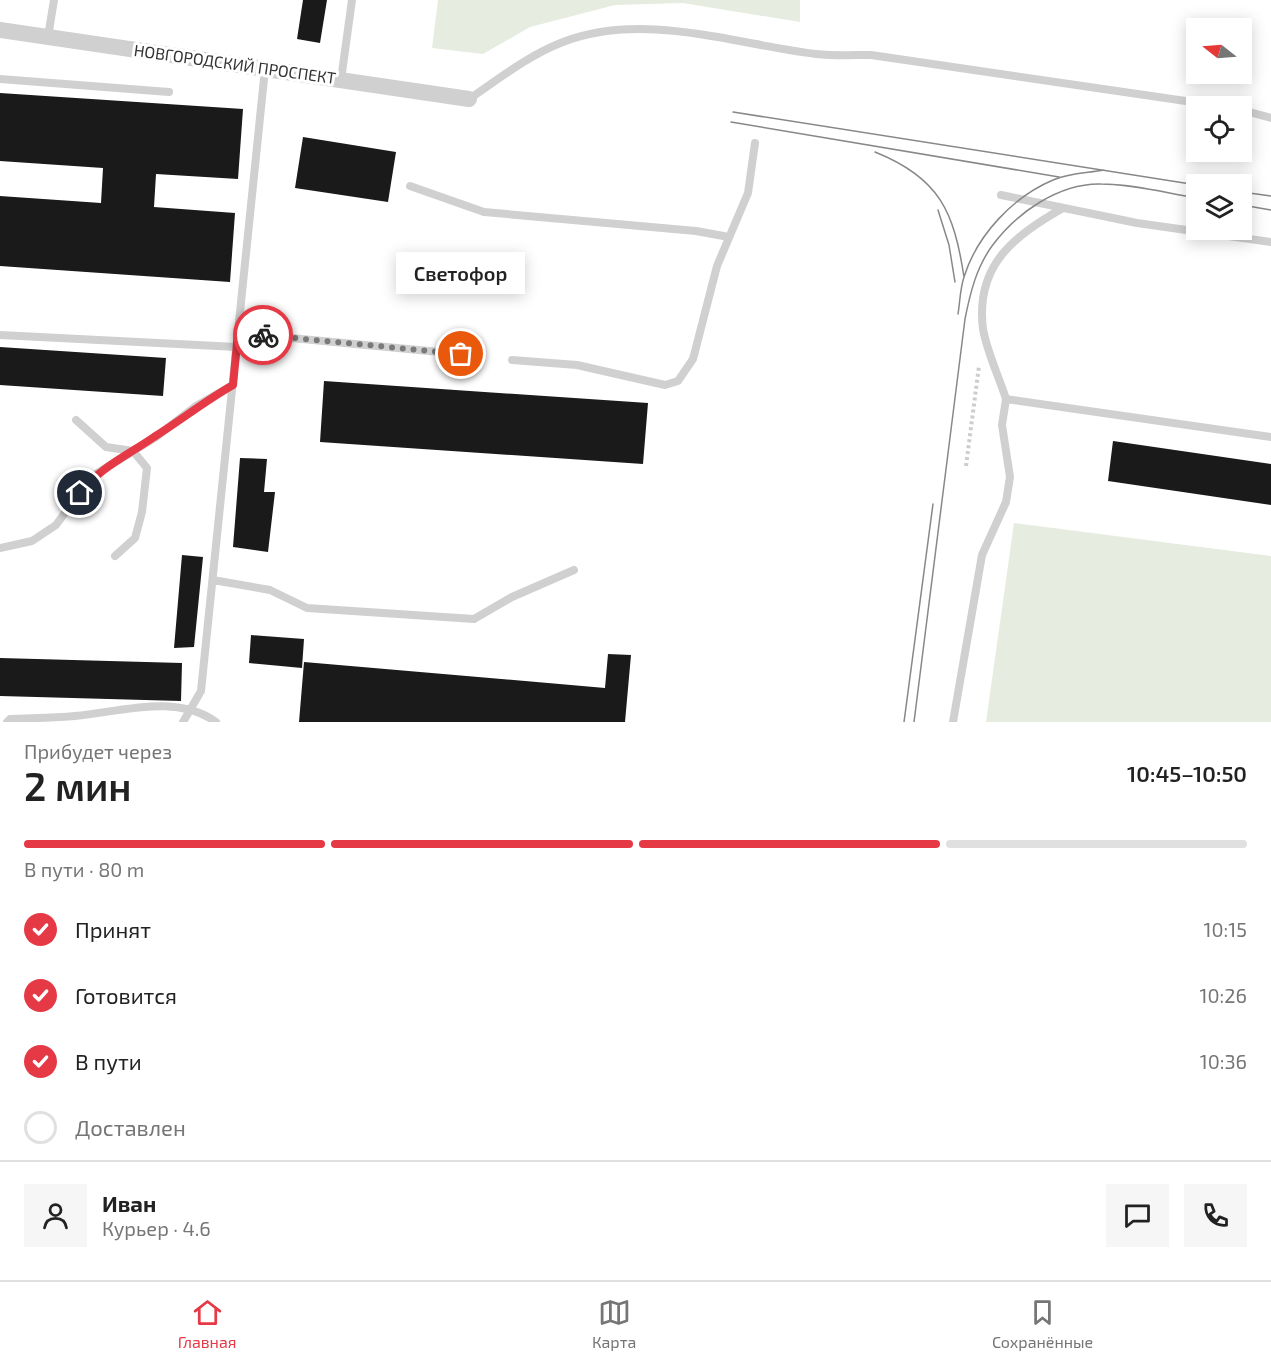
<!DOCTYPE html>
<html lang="ru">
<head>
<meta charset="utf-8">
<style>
	body { margin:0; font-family:"Exo 2",sans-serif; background:#f6f6f6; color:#222; height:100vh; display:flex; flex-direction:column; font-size:22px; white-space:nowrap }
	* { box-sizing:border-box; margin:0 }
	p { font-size:20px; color:#767676 }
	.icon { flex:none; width:33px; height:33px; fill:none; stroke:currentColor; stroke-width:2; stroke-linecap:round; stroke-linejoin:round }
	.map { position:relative; height:722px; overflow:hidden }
	.panel { display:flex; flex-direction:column; background:#fff; flex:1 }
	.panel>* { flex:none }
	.needle { width:39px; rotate:287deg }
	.fabs { position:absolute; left:1186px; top:18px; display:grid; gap:12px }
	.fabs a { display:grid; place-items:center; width:66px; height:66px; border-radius:0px; background:#fff; box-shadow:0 3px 15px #0003; font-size:30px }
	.pin { position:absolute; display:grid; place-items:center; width:51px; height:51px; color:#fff; margin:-26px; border:3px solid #fff; border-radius:50%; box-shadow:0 2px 6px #0007 }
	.courier { position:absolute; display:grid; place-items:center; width:60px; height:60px; margin:-30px; border:4px solid #e63946; border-radius:50%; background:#fff; color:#222; box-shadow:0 2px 8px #0007 }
	.bubble { position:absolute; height:42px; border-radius:0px; background:#fff; box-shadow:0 3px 15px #0003; font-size:20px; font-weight:600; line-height:42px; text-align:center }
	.overview em { font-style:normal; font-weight:600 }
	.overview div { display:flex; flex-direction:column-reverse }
	.overview { display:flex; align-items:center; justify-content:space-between; height:102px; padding:0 24px }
	h1 { font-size:39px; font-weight:600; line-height:45px }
	.bar { display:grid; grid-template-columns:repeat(4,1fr); gap:9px 6px; align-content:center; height:72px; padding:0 24px }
	.bar i { height:8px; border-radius:4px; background:#e0e0e0 }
	.bar .active { background:#e63946 }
	.bar p { grid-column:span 4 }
	.line { display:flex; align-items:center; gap:15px; padding:0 24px; border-top:2px solid #e0e0e0 }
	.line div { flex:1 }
	.round { display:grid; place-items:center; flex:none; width:63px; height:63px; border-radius:0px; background:#f6f6f6 }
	ol { padding:0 24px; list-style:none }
	li { display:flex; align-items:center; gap:18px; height:66px }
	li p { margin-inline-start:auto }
	li .icon { padding:6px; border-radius:50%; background:#e63946; color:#fff; stroke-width:4 }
	li:last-child { color:#767676 }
	li i { width:33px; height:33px; border:3px solid #e0e0e0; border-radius:50% }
	.tabs { display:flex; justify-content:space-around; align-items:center; height:84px; border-top:2px solid #e0e0e0; background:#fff; font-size:16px; color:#767676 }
	.tabs a { display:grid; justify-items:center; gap:3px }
	.tabs .active { color:#e63946 }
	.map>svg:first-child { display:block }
</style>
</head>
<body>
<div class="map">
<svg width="1271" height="722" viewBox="0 0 1271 722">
	<rect width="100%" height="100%" fill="#fff"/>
	<path fill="#e6ecdf" d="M438,0H800V22L683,3L615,5L530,27L483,54L432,48Z
		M1014,523L1271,556V722H986Z"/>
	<path fill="#1a1a1a" d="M303,0H327L320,43L297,39Z
		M0,93L243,109L238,179L156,174L154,207L235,213L230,282L0,266V196L101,203L103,168L0,161Z
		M303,137L396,152L388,202L295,188Z
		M0,347L166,358L163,396L0,385Z
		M324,381L648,403L643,464L320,442Z
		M1113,441L1271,464V505L1108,481Z
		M240,458L267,459L264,492H275L268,552L233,547Z
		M182,555L203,557L194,647L174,648Z
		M251,635L304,639L302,668L249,663Z
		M608,654L631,655L625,722H299L304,662L605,688Z
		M0,658L182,663L181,701L0,696Z"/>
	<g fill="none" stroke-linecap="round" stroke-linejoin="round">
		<path stroke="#cdcdcd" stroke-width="4" stroke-dasharray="3 3" stroke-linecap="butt" d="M966,466L979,366"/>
		<path stroke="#d0d0d0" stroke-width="8" d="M48,37L54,0
			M0,79L169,92
			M341,80L352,0
			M469,99C500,78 529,55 563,42C643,11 734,44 816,54C834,56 853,55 871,55L1220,106
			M1242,110L1271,118
			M410,186L484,212L696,231L729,237
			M1001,195L1137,223L1271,242
			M238,333L461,354
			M0,335L237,347
			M512,360L577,365L665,385L678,381L693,359L717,266L748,193L755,143
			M1006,399C999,377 987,352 983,329C975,265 1014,236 1063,208
			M76,420L106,447L133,451L147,468L142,512L135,538L115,556
			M0,548L32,541L56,525L91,477L156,437L196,406L233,385
			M213,580L270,590L307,608L474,619L512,597L574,570
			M7,722L10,719C32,718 54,718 75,716C121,712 176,693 216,722
			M183,722L201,691L265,69
			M953,722L982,555L1006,502L1010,477L1002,425L1006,399L1271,437"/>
		<path stroke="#d0d0d0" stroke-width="16" d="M0,30L469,99"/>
		<path stroke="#888" stroke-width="1.5" d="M733,112L1197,185
			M731,122L1059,177
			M875,152C940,178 954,212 964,277
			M1242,192L1271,196
			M1242,205L1271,210
			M938,210L949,245L955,282
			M958,314C960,302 960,289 964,277C977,235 1013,197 1053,180C1068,173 1088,173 1104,170
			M904,722L933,504
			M914,722L965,319C970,294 976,268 992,246C1016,213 1059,183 1101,184C1132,184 1166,193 1197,198"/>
	</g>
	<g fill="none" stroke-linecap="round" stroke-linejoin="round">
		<path stroke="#7a7a7a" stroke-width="6" stroke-dasharray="0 10.8" d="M263,335L461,354"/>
		<path stroke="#e63946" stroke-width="8" d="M80,493C99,468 128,455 154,437C181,420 205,401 233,385L238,333L263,335"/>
	</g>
	<g text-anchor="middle" stroke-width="6" stroke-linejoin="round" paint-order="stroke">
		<g font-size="16" fill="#333" stroke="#fff">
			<text transform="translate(235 64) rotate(8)" y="6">НОВГОРОДСКИЙ ПРОСПЕКТ</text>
		</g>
	</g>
</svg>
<div class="fabs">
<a><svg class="needle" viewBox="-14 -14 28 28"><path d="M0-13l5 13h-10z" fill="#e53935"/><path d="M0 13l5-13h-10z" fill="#767676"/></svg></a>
<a><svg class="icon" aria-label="locate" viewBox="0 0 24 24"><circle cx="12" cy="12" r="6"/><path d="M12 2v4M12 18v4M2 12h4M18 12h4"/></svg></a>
<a><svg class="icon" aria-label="layers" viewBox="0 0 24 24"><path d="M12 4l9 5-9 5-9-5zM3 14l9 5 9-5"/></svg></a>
</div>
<div class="pin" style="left:461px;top:354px;background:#ea580c"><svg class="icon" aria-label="bag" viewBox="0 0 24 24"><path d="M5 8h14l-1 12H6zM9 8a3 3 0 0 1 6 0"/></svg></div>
<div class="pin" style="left:80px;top:493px;background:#1f2937"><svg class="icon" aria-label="home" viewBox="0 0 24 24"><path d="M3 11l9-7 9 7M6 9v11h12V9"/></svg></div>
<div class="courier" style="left:263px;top:335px"><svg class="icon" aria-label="bike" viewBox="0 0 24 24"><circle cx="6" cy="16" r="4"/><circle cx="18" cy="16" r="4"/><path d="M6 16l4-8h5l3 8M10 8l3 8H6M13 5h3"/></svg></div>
<div class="bubble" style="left:396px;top:252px;width:129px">Светофор</div>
</div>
<section class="panel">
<div class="overview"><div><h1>2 мин</h1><p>Прибудет через</p></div><em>10:45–10:50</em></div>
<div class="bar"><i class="active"></i><i class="active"></i><i class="active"></i><i></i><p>В пути · 80 m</p></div>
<ol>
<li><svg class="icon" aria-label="check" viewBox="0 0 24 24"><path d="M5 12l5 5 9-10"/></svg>Принят<p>10:15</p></li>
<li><svg class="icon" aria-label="check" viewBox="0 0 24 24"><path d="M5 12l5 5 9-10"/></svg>Готовится<p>10:26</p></li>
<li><svg class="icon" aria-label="check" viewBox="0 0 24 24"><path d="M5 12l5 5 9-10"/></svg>В пути<p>10:36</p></li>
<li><i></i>Доставлен</li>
</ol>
<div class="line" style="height:108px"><a class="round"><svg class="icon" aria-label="person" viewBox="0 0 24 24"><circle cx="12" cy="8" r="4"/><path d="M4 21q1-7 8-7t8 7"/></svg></a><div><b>Иван</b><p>Курьер · 4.6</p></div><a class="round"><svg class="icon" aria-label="chat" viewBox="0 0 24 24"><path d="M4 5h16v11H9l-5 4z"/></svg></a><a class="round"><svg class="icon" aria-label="phone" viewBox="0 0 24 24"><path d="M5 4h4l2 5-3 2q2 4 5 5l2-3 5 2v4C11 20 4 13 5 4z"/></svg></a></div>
</section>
<nav class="tabs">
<a class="active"><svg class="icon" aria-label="home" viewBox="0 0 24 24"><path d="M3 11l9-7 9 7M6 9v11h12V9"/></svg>Главная</a>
<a><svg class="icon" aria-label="map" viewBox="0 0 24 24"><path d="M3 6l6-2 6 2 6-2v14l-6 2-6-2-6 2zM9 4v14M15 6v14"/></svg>Карта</a>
<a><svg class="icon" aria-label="saved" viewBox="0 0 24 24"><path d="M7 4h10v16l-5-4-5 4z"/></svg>Сохранённые</a>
</nav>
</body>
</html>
